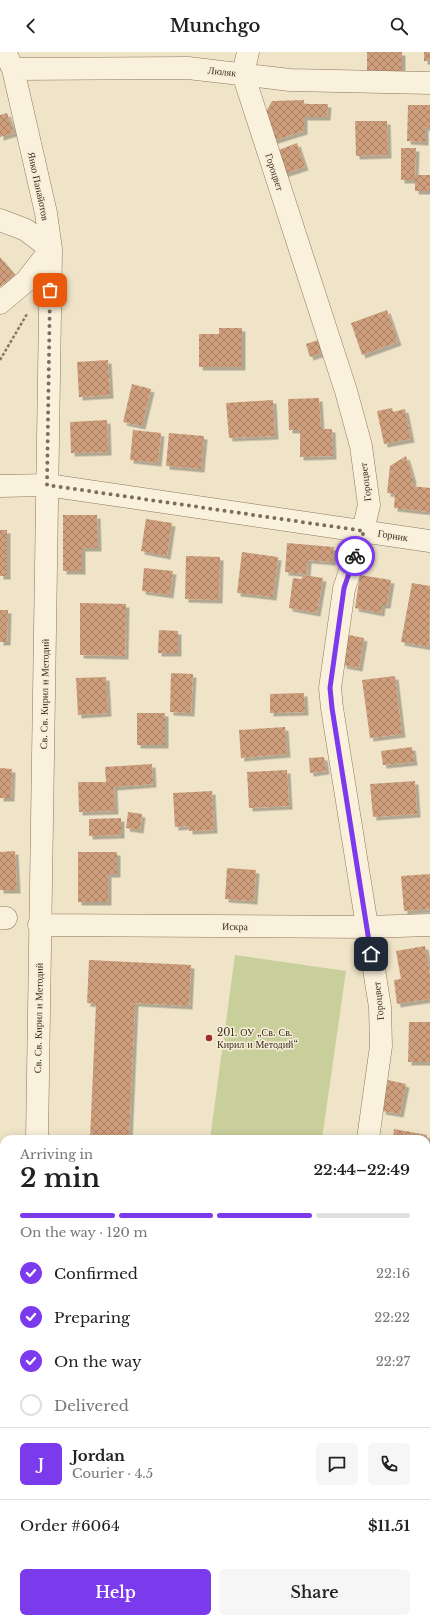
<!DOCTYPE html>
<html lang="en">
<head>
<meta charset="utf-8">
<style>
	body { margin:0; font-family:"Libre Baskerville",serif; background:#f6f6f6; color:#222; height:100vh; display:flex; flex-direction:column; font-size:15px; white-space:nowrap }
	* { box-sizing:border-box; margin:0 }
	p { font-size:13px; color:#767676 }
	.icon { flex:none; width:22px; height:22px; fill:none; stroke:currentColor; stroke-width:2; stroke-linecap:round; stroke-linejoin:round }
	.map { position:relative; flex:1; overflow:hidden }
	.panel { position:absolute; left:0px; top:1083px; width:430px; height:488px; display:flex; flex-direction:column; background:#fff; border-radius:12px 12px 0 0; box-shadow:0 2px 10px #0003 }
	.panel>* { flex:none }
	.pin { position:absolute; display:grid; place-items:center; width:34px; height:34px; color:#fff; margin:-17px; border-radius:8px; box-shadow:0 2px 6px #0006 }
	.courier { position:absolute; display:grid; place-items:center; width:40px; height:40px; margin:-20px; border:3px solid #7c3aed; border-radius:50%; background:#fff; color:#222; box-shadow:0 1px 5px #0007 }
	.overview em { font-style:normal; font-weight:600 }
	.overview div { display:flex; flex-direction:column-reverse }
	.overview { display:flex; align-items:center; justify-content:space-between; height:68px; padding:0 20px }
	h1 { font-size:26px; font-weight:600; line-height:30px }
	.bar { display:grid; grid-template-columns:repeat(4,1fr); gap:6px 4px; align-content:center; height:48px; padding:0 20px }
	.bar i { height:5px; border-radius:3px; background:#e0e0e0 }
	.bar .active { background:#7c3aed }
	.bar p { grid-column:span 4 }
	.line { display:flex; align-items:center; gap:10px; padding:0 20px; border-top:1px solid #e0e0e0 }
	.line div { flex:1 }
	.round { display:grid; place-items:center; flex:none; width:42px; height:42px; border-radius:6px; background:#f6f6f6 }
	ol { padding:0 20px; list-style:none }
	li { display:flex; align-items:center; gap:12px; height:44px }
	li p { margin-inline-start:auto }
	li .icon { padding:4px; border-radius:50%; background:#7c3aed; color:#fff; stroke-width:4 }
	li:last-child { color:#767676 }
	li i { width:22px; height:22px; border:2px solid #e0e0e0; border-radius:50% }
	.action { display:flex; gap:8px; margin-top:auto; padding:8px 20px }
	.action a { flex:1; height:46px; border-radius:6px; background:#7c3aed; color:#fff; font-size:16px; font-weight:600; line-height:46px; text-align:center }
	.action a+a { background:#f6f6f6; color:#222 }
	header { display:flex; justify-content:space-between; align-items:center; height:52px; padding:0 20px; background:#fff; font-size:18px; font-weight:600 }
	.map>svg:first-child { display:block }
</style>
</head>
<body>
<header><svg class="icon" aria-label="back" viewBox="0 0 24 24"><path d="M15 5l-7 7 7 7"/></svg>Munchgo<svg class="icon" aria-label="search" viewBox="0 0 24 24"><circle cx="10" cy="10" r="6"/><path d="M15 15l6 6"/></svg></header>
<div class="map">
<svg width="430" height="1571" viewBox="0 0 430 1571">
	<defs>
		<pattern id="building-cross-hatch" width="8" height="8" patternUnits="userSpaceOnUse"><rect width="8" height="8" fill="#cf9f7d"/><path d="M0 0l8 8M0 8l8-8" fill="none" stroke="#a98266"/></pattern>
		<filter id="shadow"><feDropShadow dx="3.5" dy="3.5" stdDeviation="0" flood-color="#0004"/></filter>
	</defs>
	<rect width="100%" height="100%" fill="#f0e4c8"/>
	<path fill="#c9cf9b" d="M235,903L346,919L322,1087H210Z"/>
	<path fill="url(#building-cross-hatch)" filter="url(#shadow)" d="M367,0H402V21L367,20Z
		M424,0H430V9H424Z
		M304,48V52H328L327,65H304V79L272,89L264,63L272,49Z
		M408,53H430V76L425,75V90L407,89Z
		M7,61L14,81L0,85V63Z
		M355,69H387L388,103L356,104Z
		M297,91L305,115L283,122L276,99Z
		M401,96H416L415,123H430V139H415V128H401Z
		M0,205L15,223L0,235Z
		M387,258L398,290L362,303L351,271Z
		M219,276H242V315H199V282H219Z
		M321,287L325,300L310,305L306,292Z
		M108,308L110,343L79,345L77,310Z
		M132,332L151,337L142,374L123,370Z
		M319,346L321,377H332L333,404L300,405V378H289L288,347Z
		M273,348L275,384L229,386L226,351Z
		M392,356L393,360L405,357L411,387L384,392L377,359Z
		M107,368L108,400L71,401L70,370Z
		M133,378L161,381L158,411L130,408Z
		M169,381L204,384L201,417L166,414Z
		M406,404L413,427L412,434L430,436V460L394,456L395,442L387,441L390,414Z
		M63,463H97L98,496H82V519H63Z
		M146,467L172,471L167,504L141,499Z
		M0,478H7V524H0Z
		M287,491L334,495L332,510L308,508L307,522L285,520Z
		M242,500L278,505L273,545L237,541Z
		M186,504L220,505L219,548L185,547Z
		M144,516L173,519L170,543L142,539Z
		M303,523L323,526L317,561L289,556L293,526L302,527Z
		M360,523L391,528L387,553H382L381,561L355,556Z
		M412,531L430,534L429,595L401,590Z
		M80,551L126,552L125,604L80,603Z
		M0,558H8L7,590H0Z
		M159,578L178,579V601H158Z
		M349,583L364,586L359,616L343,613Z
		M171,621L193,622L191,661L170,660Z
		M395,624L402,682L370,686L362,628Z
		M106,625L108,661L78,663L76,626Z
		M304,641L305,660L270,661V642Z
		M137,661H165V693H137Z
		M285,675L287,702L241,706L239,678Z
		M412,695L414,710L383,713L381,699Z
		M324,705L326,719L310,721L309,706Z
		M152,712L153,732L114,735L115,759L79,760L78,730H106L105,715Z
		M0,716L12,717L11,746H0Z
		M287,718L289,754L249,756L247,720Z
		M415,729L417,762L373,765L370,732Z
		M212,739L214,778L189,779V774L175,775L173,741Z
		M128,760L142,762L140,778L126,776Z
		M121,766V783L89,784V767Z
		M15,799L17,838H0V800Z
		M78,800H117V822H108V850H78Z
		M227,816L256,818L254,849L225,847Z
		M430,822V857L404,859L401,824Z
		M425,894L430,923V947L397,952L394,928L401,927L396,899Z
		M89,908L191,913L189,954L135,951L129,1087H90L96,952L87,951Z
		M409,970H430V1010H408Z
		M388,1028L406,1032L400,1062L382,1059Z
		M394,1077L427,1083V1087H393Z
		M426,1107L430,1108V1124L426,1123Z
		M426,1321L430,1323V1349H426Z
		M0,1393H4V1428H0Z
		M429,1533L430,1534V1571H416L419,1567H426V1538Z
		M46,1567H85V1571H46Z"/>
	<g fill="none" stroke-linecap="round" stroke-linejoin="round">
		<defs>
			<path id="minor" d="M5,0L13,17L46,161L51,197L37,1087
				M248,0L243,22L346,339L361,394L369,453L363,479L344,537L330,636L332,656L380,955L381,994L368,1087
				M13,17L188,16L290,28L430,31
				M0,168L26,178L51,197
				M0,251L26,229L51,197
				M0,434L47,433L430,489
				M0,866H6
				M39,873L367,875L430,873
				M0,1199H4
				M426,1360H430
				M19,1571V1567
				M181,1571L183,1567"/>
		</defs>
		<use href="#minor" stroke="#8d765c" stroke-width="23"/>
		<path stroke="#8d765c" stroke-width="2.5" stroke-dasharray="3 2" stroke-linecap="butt" d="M0,308L27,262"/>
		<use href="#minor" stroke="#faf1dc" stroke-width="22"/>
	</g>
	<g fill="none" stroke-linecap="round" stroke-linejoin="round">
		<path stroke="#7c6e5b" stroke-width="4" stroke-dasharray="0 7.2" d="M50,238L47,433L364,479L355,504"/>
		<path stroke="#7c3aed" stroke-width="5" d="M355,504L344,536L330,636L332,656L371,902"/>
	</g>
	<circle fill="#9e2a2b" stroke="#f7eed8" stroke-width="1.5" cx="209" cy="986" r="4"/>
	<g text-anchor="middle" stroke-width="3" stroke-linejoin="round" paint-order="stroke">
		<g font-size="10" fill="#3d2e20" stroke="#f7eed8">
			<text transform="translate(222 19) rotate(6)" y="4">Люляк</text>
			<text transform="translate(275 120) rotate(72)" y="4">Гороцвет</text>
			<text transform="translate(39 134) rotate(78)" y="4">Янко Панайотов</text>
			<text transform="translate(365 430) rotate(-97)" y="4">Гороцвет</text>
			<text transform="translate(393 483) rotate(9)" y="4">Горник</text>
			<text transform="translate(44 642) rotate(-89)" y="4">Св. Св. Кирил и Методий</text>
			<text transform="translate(235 874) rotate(1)" y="4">Искра</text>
			<text transform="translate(378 949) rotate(-96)" y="4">Гороцвет</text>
			<text transform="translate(38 966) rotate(-89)" y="4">Св. Св. Кирил и Методий</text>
		</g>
		<g font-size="10" fill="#3d2e20" stroke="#f7eed8" text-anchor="start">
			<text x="217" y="984">201. ОУ „Св. Св.<tspan x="217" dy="12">Кирил и Методий“</tspan></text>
		</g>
	</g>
</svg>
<div class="pin" style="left:50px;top:238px;background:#ea580c"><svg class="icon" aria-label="bag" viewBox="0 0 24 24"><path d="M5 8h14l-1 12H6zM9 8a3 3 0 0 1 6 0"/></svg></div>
<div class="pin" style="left:371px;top:902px;background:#1f2937"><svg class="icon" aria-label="home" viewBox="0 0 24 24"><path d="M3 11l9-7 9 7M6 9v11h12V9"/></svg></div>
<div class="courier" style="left:355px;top:504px"><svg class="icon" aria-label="bike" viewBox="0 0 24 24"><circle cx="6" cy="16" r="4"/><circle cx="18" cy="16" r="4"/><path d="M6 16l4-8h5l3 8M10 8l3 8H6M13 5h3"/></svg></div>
<section class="panel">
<div class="overview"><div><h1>2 min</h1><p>Arriving in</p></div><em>22:44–22:49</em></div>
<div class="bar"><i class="active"></i><i class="active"></i><i class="active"></i><i></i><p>On the way · 120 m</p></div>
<ol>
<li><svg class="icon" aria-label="check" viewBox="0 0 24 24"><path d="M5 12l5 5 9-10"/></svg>Confirmed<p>22:16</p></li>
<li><svg class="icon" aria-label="check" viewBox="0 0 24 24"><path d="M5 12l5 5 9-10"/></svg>Preparing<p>22:22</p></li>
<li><svg class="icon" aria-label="check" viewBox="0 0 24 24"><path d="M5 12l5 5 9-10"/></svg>On the way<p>22:27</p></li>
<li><i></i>Delivered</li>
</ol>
<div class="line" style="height:72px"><b class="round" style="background:#7c3aed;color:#fff">J</b><div><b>Jordan</b><p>Courier · 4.5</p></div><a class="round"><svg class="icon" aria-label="chat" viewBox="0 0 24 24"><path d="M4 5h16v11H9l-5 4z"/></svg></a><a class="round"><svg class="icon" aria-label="phone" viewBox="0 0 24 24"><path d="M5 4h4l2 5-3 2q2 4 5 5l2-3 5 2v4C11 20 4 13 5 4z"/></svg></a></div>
<div class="line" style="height:52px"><div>Order #6064</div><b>$11.51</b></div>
<div class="action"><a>Help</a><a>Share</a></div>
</section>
</div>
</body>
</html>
